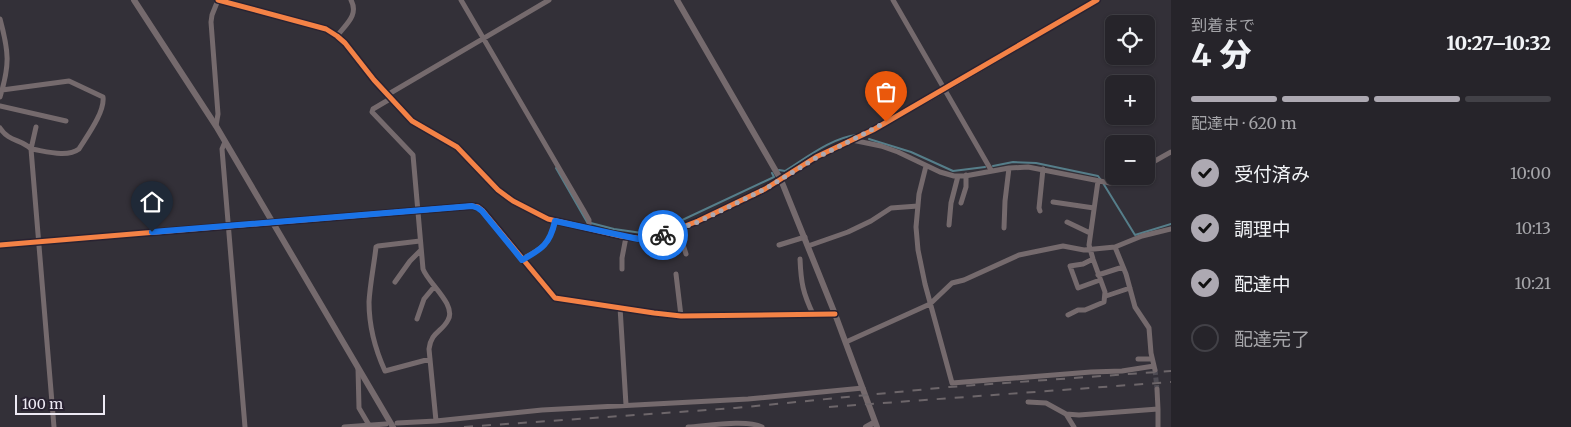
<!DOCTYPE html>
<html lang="ja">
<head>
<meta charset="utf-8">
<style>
	body { margin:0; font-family:Merriweather,"Noto Sans JP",serif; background:#323036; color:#f1f3f6; height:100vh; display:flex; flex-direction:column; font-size:19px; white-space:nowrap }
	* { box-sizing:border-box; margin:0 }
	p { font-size:16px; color:#a4a4a8 }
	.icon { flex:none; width:28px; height:28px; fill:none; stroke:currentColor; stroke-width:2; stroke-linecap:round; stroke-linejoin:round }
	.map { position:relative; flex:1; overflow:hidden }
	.panel { display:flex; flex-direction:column; background:#26242a; width:400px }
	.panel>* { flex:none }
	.tools { position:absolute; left:1105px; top:15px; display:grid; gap:10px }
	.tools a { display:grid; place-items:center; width:50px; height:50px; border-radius:8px; background:#26242a; box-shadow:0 1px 4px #0004,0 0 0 1px #424147; font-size:25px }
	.scale { position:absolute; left:15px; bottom:12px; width:90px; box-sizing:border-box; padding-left:5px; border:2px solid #eeeaf4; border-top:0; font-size:14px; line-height:18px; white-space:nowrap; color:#eeeaf4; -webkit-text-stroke:4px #292231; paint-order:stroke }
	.pin { position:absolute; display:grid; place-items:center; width:42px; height:42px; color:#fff; margin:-51px -21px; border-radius:50% 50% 50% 0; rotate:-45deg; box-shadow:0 0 5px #0007 }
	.pin .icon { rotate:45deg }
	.courier { position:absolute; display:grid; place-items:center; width:50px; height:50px; margin:-25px; border:4px solid #1a73e8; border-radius:50%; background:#fff; color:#222; box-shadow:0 1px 6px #0007 }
	.head em { font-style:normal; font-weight:800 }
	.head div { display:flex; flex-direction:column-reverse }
	.head { display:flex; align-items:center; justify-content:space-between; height:85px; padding:0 20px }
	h1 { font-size:32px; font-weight:800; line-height:38px }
	.bar { display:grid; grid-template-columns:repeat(4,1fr); gap:8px 5px; align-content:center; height:60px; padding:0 20px }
	.bar i { height:6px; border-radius:4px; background:#424147 }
	.bar .on { background:#ada9b2 }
	.bar p { grid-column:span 4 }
	ol { padding:0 20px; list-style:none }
	li { display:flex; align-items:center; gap:15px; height:55px }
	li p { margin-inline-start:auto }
	li .icon { padding:5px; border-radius:50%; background:#ada9b2; color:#111; stroke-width:4 }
	li:last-child { color:#a4a4a8 }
	li i { width:28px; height:28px; border:2px solid #424147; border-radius:50% }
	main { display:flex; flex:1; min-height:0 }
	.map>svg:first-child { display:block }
</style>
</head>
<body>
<main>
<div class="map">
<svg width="1171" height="427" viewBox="0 0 1171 427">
	<rect width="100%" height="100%" fill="#333038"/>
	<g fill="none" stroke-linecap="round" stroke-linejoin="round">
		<path stroke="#567e8a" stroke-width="2" d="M869,139L911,152L953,171L985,167
			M993,166L1013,162L1036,163L1098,176L1101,180
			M556,168L587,222L614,229L642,233L661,230L774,177L772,173
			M779,170L785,171C806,158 833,137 857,135
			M1103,183L1135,235L1171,224"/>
		<path stroke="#4f4c54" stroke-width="5" stroke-dasharray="5 2.5" stroke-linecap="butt" d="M1155,370L1157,389"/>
		<path stroke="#756a6d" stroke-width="5" d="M218,0L326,29L337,36L345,43L374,80L412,121L452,143L507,197L529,210L548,219L621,236L638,239L650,238L662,235L698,221L765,189L781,180
			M461,0L584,211L589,220V228
			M893,0L991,170
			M0,19C9,52 10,65 0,97
			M337,36C346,24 359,15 351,0
			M2,90L69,81L103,97C105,112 87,136 79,149C67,158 45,151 31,149L36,127
			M387,95L549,0
			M390,99L373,109L372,112L413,155L423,269C428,283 457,305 448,320C442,332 431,332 429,349L436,421
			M0,106L66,121
			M216,126L218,114L211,22L212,15L218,0
			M0,128C9,142 21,139 31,149L54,427
			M852,140L881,146L898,152L940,172L954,176H965L1009,168L1028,167L1110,183L1121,181L1129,176
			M225,142L222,149L245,427
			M926,166L919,194L916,227L918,250L925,284L952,383L1091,372L1122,371L1154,366
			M1146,166L1171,152
			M1053,202L1094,208
			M961,203L966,187V175
			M1040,211L1039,208L1043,169
			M1067,222L1090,233
			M949,225L951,203L958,176
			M1004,228L1005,201L1009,168
			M678,229L686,254
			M420,241L378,246L376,247C374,265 370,284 369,302C369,326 375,349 385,371L430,359
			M0,245L472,206L478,207L483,211L555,298L654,313L681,316L835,314
			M779,245L805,237
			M808,246L848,232L871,221L891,208L918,206
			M1115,247L1142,236L1171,229
			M522,259C542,249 550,244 555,221
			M800,259C801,283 803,293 813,314
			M1093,259L1083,264L1070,266L1078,288L1100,280
			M622,269V258L626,237
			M676,274L681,316
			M1098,275L1123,267
			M395,282L410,261L421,250
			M1106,296L1130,288
			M620,307L626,405
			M1068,315L1078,310H1085L1104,302L1105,292L1093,259L1089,245L1098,181
			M417,319L424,299L434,287
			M846,342L930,304L952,283L964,280L1019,255L1063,246L1084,250L1115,247L1126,274L1135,307L1149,328L1151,353L1155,370
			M1138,359H1152
			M358,368L359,408L369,425
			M1157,389L1158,409
			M1028,402L1046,403L1066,414L1074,427
			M1066,414L1079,415L1158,409V427
			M397,423L436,421L542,410L748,399L863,388
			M344,427L386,424
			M688,427C706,426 746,419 762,427"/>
		<path stroke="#756a6d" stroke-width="6" d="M134,0L216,126L393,427
			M677,0L781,180L835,314L877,427
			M781,180L816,157L873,130L944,90L1097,0
			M866,427L875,422"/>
		<path stroke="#6d666a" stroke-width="2" stroke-dasharray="9 9" stroke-linecap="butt" d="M829,407L1171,382
			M464,427L735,408L949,387L1171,371"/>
		<defs>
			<path id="cycleway" d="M218,0L326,29L337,36L345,43L374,80L412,121L457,147L498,190L513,201L548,219L621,236L644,239L662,235L698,221L765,189L816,157L873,130L1097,0
				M0,245L472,206L478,207L483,211L555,298L654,313L681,316L835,314"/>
		</defs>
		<use href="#cycleway" stroke="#292231" stroke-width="8"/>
		<use href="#cycleway" stroke="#f48246" stroke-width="5"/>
	</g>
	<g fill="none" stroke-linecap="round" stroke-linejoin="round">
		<path stroke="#ada9b2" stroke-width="5" stroke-dasharray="0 9" d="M663,235L698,222L765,189L816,158L852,140L886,122"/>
		<path stroke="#1a73e8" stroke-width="6" d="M152,232L472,206L478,208L482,211L522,260C542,249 550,244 555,221L638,239L663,235"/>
	</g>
</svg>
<div class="tools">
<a><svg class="icon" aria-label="locate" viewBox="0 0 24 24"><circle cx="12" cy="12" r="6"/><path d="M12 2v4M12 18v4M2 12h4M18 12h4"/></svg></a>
<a>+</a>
<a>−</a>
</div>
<div class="scale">100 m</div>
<div class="pin" style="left:886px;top:122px;background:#ea580c"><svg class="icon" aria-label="bag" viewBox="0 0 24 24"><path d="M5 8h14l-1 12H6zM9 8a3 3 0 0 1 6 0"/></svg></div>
<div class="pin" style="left:152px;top:232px;background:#1f2937"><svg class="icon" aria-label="home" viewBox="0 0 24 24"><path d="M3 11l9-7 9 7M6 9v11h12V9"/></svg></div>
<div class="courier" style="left:663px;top:235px"><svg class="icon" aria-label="bike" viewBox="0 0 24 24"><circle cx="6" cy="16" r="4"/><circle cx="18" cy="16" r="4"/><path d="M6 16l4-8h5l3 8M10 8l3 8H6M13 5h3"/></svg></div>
</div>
<section class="panel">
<div class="head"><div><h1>4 分</h1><p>到着まで</p></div><em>10:27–10:32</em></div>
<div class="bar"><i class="on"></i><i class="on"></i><i class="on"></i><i></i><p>配達中 · 620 m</p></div>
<ol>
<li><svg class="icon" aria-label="check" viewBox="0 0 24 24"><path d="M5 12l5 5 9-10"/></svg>受付済み<p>10:00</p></li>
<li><svg class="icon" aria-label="check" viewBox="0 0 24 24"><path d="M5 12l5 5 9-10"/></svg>調理中<p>10:13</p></li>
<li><svg class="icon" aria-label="check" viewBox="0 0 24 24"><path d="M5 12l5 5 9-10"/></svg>配達中<p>10:21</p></li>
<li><i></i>配達完了</li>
</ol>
</section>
</main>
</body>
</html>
